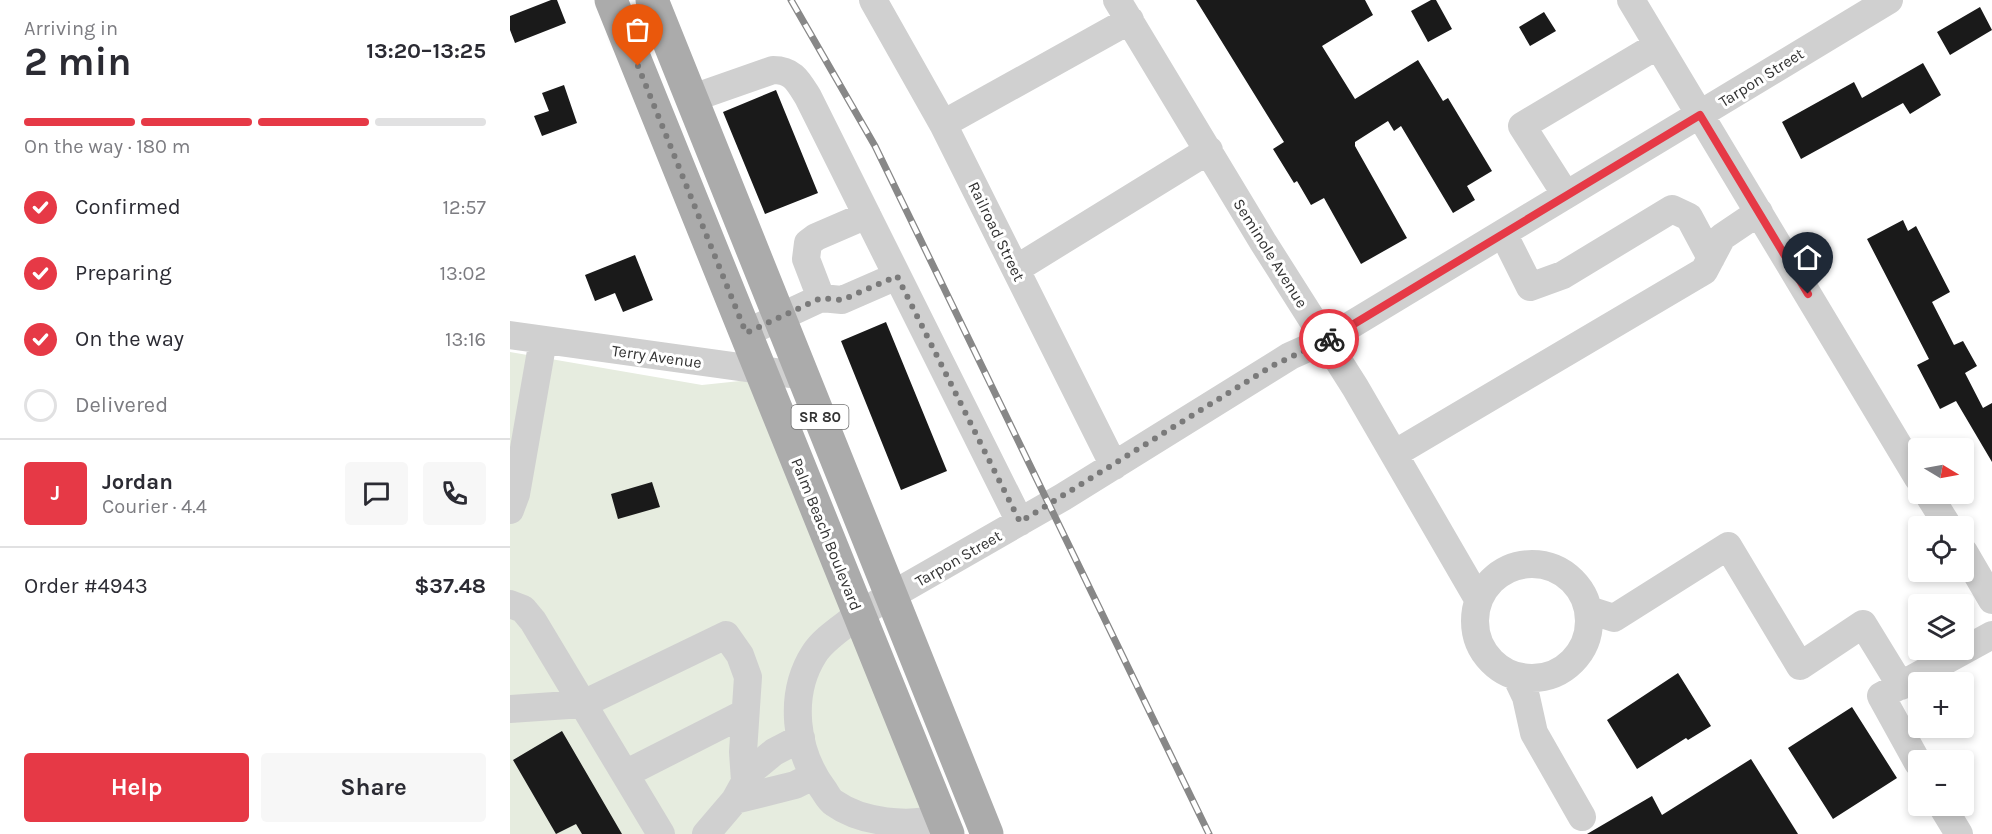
<!DOCTYPE html>
<html lang="en">
<head>
<meta charset="utf-8">
<style>
	body { margin:0; font-family:Karla,sans-serif; background:#f7f7f7; color:#2b2b33; height:100vh; display:flex; flex-direction:column; font-size:22px; white-space:nowrap }
	* { box-sizing:border-box; margin:0 }
	p { font-size:20px; color:#7c7c81 }
	.icon { flex:none; width:33px; height:33px; fill:none; stroke:currentColor; stroke-width:2; stroke-linecap:round; stroke-linejoin:round }
	.map { position:relative; flex:1; overflow:hidden }
	.sheet { display:flex; flex-direction:column; background:#fff; width:510px }
	.sheet>* { flex:none }
	.needle { width:39px; rotate:100deg }
	.tools { position:absolute; left:1398px; top:438px; display:grid; gap:12px }
	.tools a { display:grid; place-items:center; width:66px; height:66px; border-radius:6px; background:#fff; box-shadow:0 3px 9px #0003; font-size:30px }
	.pin { position:absolute; display:grid; place-items:center; width:51px; height:51px; color:#fff; margin:-62px -26px; border-radius:50% 50% 50% 0; rotate:-45deg; box-shadow:0 0 6px #0007 }
	.pin .icon { rotate:45deg }
	.courier { position:absolute; display:grid; place-items:center; width:60px; height:60px; margin:-30px; border:4px solid #e63946; border-radius:50%; background:#fff; color:#222; box-shadow:0 2px 8px #0007 }
	.head em { font-style:normal; font-weight:700 }
	.head div { display:flex; flex-direction:column-reverse }
	.head { display:flex; align-items:center; justify-content:space-between; height:102px; padding:0 24px }
	h1 { font-size:39px; font-weight:700; line-height:45px }
	.bar { display:grid; grid-template-columns:repeat(4,1fr); gap:9px 6px; align-content:center; height:72px; padding:0 24px }
	.bar i { height:8px; border-radius:4px; background:#e1e1e2 }
	.bar .active { background:#e63946 }
	.bar p { grid-column:span 4 }
	.line { display:flex; align-items:center; gap:15px; padding:0 24px; border-top:2px solid #e1e1e2 }
	.line div { flex:1 }
	.round { display:grid; place-items:center; flex:none; width:63px; height:63px; border-radius:6px; background:#f7f7f7 }
	ol { padding:0 24px; list-style:none }
	li { display:flex; align-items:center; gap:18px; height:66px }
	li p { margin-inline-start:auto }
	li .icon { padding:6px; border-radius:50%; background:#e63946; color:#fff; stroke-width:4 }
	li:last-child { color:#7c7c81 }
	li i { width:33px; height:33px; border:3px solid #e1e1e2; border-radius:50% }
	.cta { display:flex; gap:12px; margin-top:auto; padding:12px 24px }
	.cta a { flex:1; height:69px; border-radius:6px; background:#e63946; color:#fff; font-size:24px; font-weight:700; line-height:69px; text-align:center }
	.cta a+a { background:#f7f7f7; color:#2b2b33 }
	main { display:flex; flex:1; min-height:0 }
	.map>svg:first-child { display:block }
</style>
</head>
<body>
<main>
<section class="sheet">
<div class="head"><div><h1>2 min</h1><p>Arriving in</p></div><em>13:20–13:25</em></div>
<div class="bar"><i class="active"></i><i class="active"></i><i class="active"></i><i></i><p>On the way · 180 m</p></div>
<ol>
<li><svg class="icon" aria-label="check" viewBox="0 0 24 24"><path d="M5 12l5 5 9-10"/></svg>Confirmed<p>12:57</p></li>
<li><svg class="icon" aria-label="check" viewBox="0 0 24 24"><path d="M5 12l5 5 9-10"/></svg>Preparing<p>13:02</p></li>
<li><svg class="icon" aria-label="check" viewBox="0 0 24 24"><path d="M5 12l5 5 9-10"/></svg>On the way<p>13:16</p></li>
<li><i></i>Delivered</li>
</ol>
<div class="line" style="height:108px"><b class="round" style="background:#e63946;color:#fff">J</b><div><b>Jordan</b><p>Courier · 4.4</p></div><a class="round"><svg class="icon" aria-label="chat" viewBox="0 0 24 24"><path d="M4 5h16v11H9l-5 4z"/></svg></a><a class="round"><svg class="icon" aria-label="phone" viewBox="0 0 24 24"><path d="M5 4h4l2 5-3 2q2 4 5 5l2-3 5 2v4C11 20 4 13 5 4z"/></svg></a></div>
<div class="line" style="height:78px"><div>Order #4943</div><b>$37.48</b></div>
<div class="cta"><a>Help</a><a>Share</a></div>
</section>
<div class="map">
<svg width="1482" height="834" viewBox="0 0 1482 834">
	<rect width="100%" height="100%" fill="#fff"/>
	<path fill="#e6ecdf" d="M0,352L192,385L249,379L435,834H0Z"/>
	<path fill="#1a1a1a" d="M41,0H47L56,23L5,43L0,30V16Z
		M686,0H855L863,15L812,46L845,99L908,60L933,101L938,98L982,171L957,186L965,200L943,213L891,126L884,131L878,121L845,142V146L897,238L851,264L814,198L801,205L787,181L784,183L763,149L774,142Z
		M921,0H926L942,29L918,42L901,11Z
		M1470,7L1482,30L1440,55L1427,32Z
		M1034,12L1046,31L1020,46L1009,27Z
		M1413,63L1431,95L1400,114L1393,103L1291,159L1272,122L1344,82L1352,98Z
		M54,85L67,123L32,136L24,116L39,111L32,93Z
		M266,90L308,193L255,214L213,112Z
		M1393,220L1398,231L1406,226L1440,292L1422,302L1444,345L1453,341L1467,366L1455,373L1473,408L1482,403V462L1446,401L1430,409L1407,365L1419,359L1357,239Z
		M125,255L143,300L113,312L105,293L85,301L75,275Z
		M376,322L437,471L391,490L331,341Z
		M142,482L150,507L108,519L101,494Z
		M1168,673L1201,726L1178,740L1176,738L1127,769L1097,720Z
		M1342,707L1387,778L1323,819L1278,748Z
		M52,731L112,834H72L66,824L46,834L3,760Z
		M1241,759L1288,834H1077L1142,796L1152,815Z"/>
	<g fill="none" stroke-linecap="round" stroke-linejoin="round">
		<path stroke="#d0d0d0" stroke-width="28" d="M363,0L433,124L604,466
			M607,0L753,242L845,387L968,599
			M1121,0L1408,478
			M183,98L263,70C283,70 288,81 298,97L510,522
			M433,124L620,20
			M1056,195L1012,126L1148,45
			M357,215L306,237L298,243L296,259L311,298L332,300L387,276
			M993,233L1020,287L1053,275L1162,209L1179,217L1201,258
			M506,269L699,150
			M236,333L311,298
			M0,335L294,376
			M884,454L1194,271L1212,237L1249,212
			M1418,494L1438,526
			M0,510L6,494L33,340
			M1454,552L1482,600
			M965 621a57 57 0 1 1 114 0a57 57 0 1 1-114 0Z
			M0,604L13,609L23,621L151,834
			M1079,610L1104,618L1218,546L1290,666L1353,624L1391,686
			M1006,676L1016,697L1024,733L1072,817
			M0,709L73,704L216,635L230,655L238,677L233,752L235,781
			M1408,763L1371,696L1482,635
			M115,774L235,713
			M225,800L285,785L303,776
			M1432,806L1449,834
			M431,818C399,827 352,823 324,803C319,800 316,793 313,789C285,751 278,695 304,654C314,638 335,626 349,614L553,497L780,356L816,340L1379,0
			M196,834L225,800L241,771L264,752L291,738"/>
		<path stroke="#ababab" stroke-width="33" d="M101,0L438,834
			M142,0L477,834"/>
		<defs>
			<path id="rail" d="M281,0L365,146L699,834"/>
		</defs>
		<use href="#rail" stroke="#888" stroke-width="7"/>
		<use href="#rail" stroke="#fff" stroke-width="4.5" stroke-dasharray="14" stroke-linecap="butt"/>
	</g>
	<g fill="none" stroke-linecap="round" stroke-linejoin="round">
		<path stroke="#7a7a7a" stroke-width="6" stroke-dasharray="0 10.8" d="M128,66L236,333L311,298L332,300L387,276L510,522L762,366L819,339"/>
		<path stroke="#e63946" stroke-width="8" d="M819,339L1190,115L1298,294"/>
	</g>
	<g text-anchor="middle" stroke-width="6" stroke-linejoin="round" paint-order="stroke">
		<rect fill="#fff" stroke="#707070" stroke-width="1.5" x="281.5" y="405" width="57" height="24" rx="4.5"/>
		<g font-size="15" font-weight="bold" fill="#333">
			<text x="310" y="422">SR 80</text>
		</g>
		<g font-size="16" fill="#333" stroke="#fff">
			<text transform="translate(1251 77) rotate(-32)" y="6">Tarpon Street</text>
			<text transform="translate(487 231) rotate(64)" y="6">Railroad Street</text>
			<text transform="translate(761 253) rotate(58)" y="6">Seminole Avenue</text>
			<text transform="translate(147 356) rotate(8)" y="6">Terry Avenue</text>
			<text transform="translate(317 534) rotate(68)" y="6">Palm Beach Boulevard</text>
			<text transform="translate(448 558) rotate(-30)" y="6">Tarpon Street</text>
		</g>
	</g>
</svg>
<div class="tools">
<a><svg class="needle" viewBox="-14 -14 28 28"><path d="M0-13l5 13h-10z" fill="#e53935"/><path d="M0 13l5-13h-10z" fill="#7c7c81"/></svg></a>
<a><svg class="icon" aria-label="locate" viewBox="0 0 24 24"><circle cx="12" cy="12" r="6"/><path d="M12 2v4M12 18v4M2 12h4M18 12h4"/></svg></a>
<a><svg class="icon" aria-label="layers" viewBox="0 0 24 24"><path d="M12 4l9 5-9 5-9-5zM3 14l9 5 9-5"/></svg></a>
<a>+</a>
<a>−</a>
</div>
<div class="pin" style="left:128px;top:66px;background:#ea580c"><svg class="icon" aria-label="bag" viewBox="0 0 24 24"><path d="M5 8h14l-1 12H6zM9 8a3 3 0 0 1 6 0"/></svg></div>
<div class="pin" style="left:1298px;top:294px;background:#1f2937"><svg class="icon" aria-label="home" viewBox="0 0 24 24"><path d="M3 11l9-7 9 7M6 9v11h12V9"/></svg></div>
<div class="courier" style="left:819px;top:339px"><svg class="icon" aria-label="bike" viewBox="0 0 24 24"><circle cx="6" cy="16" r="4"/><circle cx="18" cy="16" r="4"/><path d="M6 16l4-8h5l3 8M10 8l3 8H6M13 5h3"/></svg></div>
</div>
</main>
</body>
</html>
